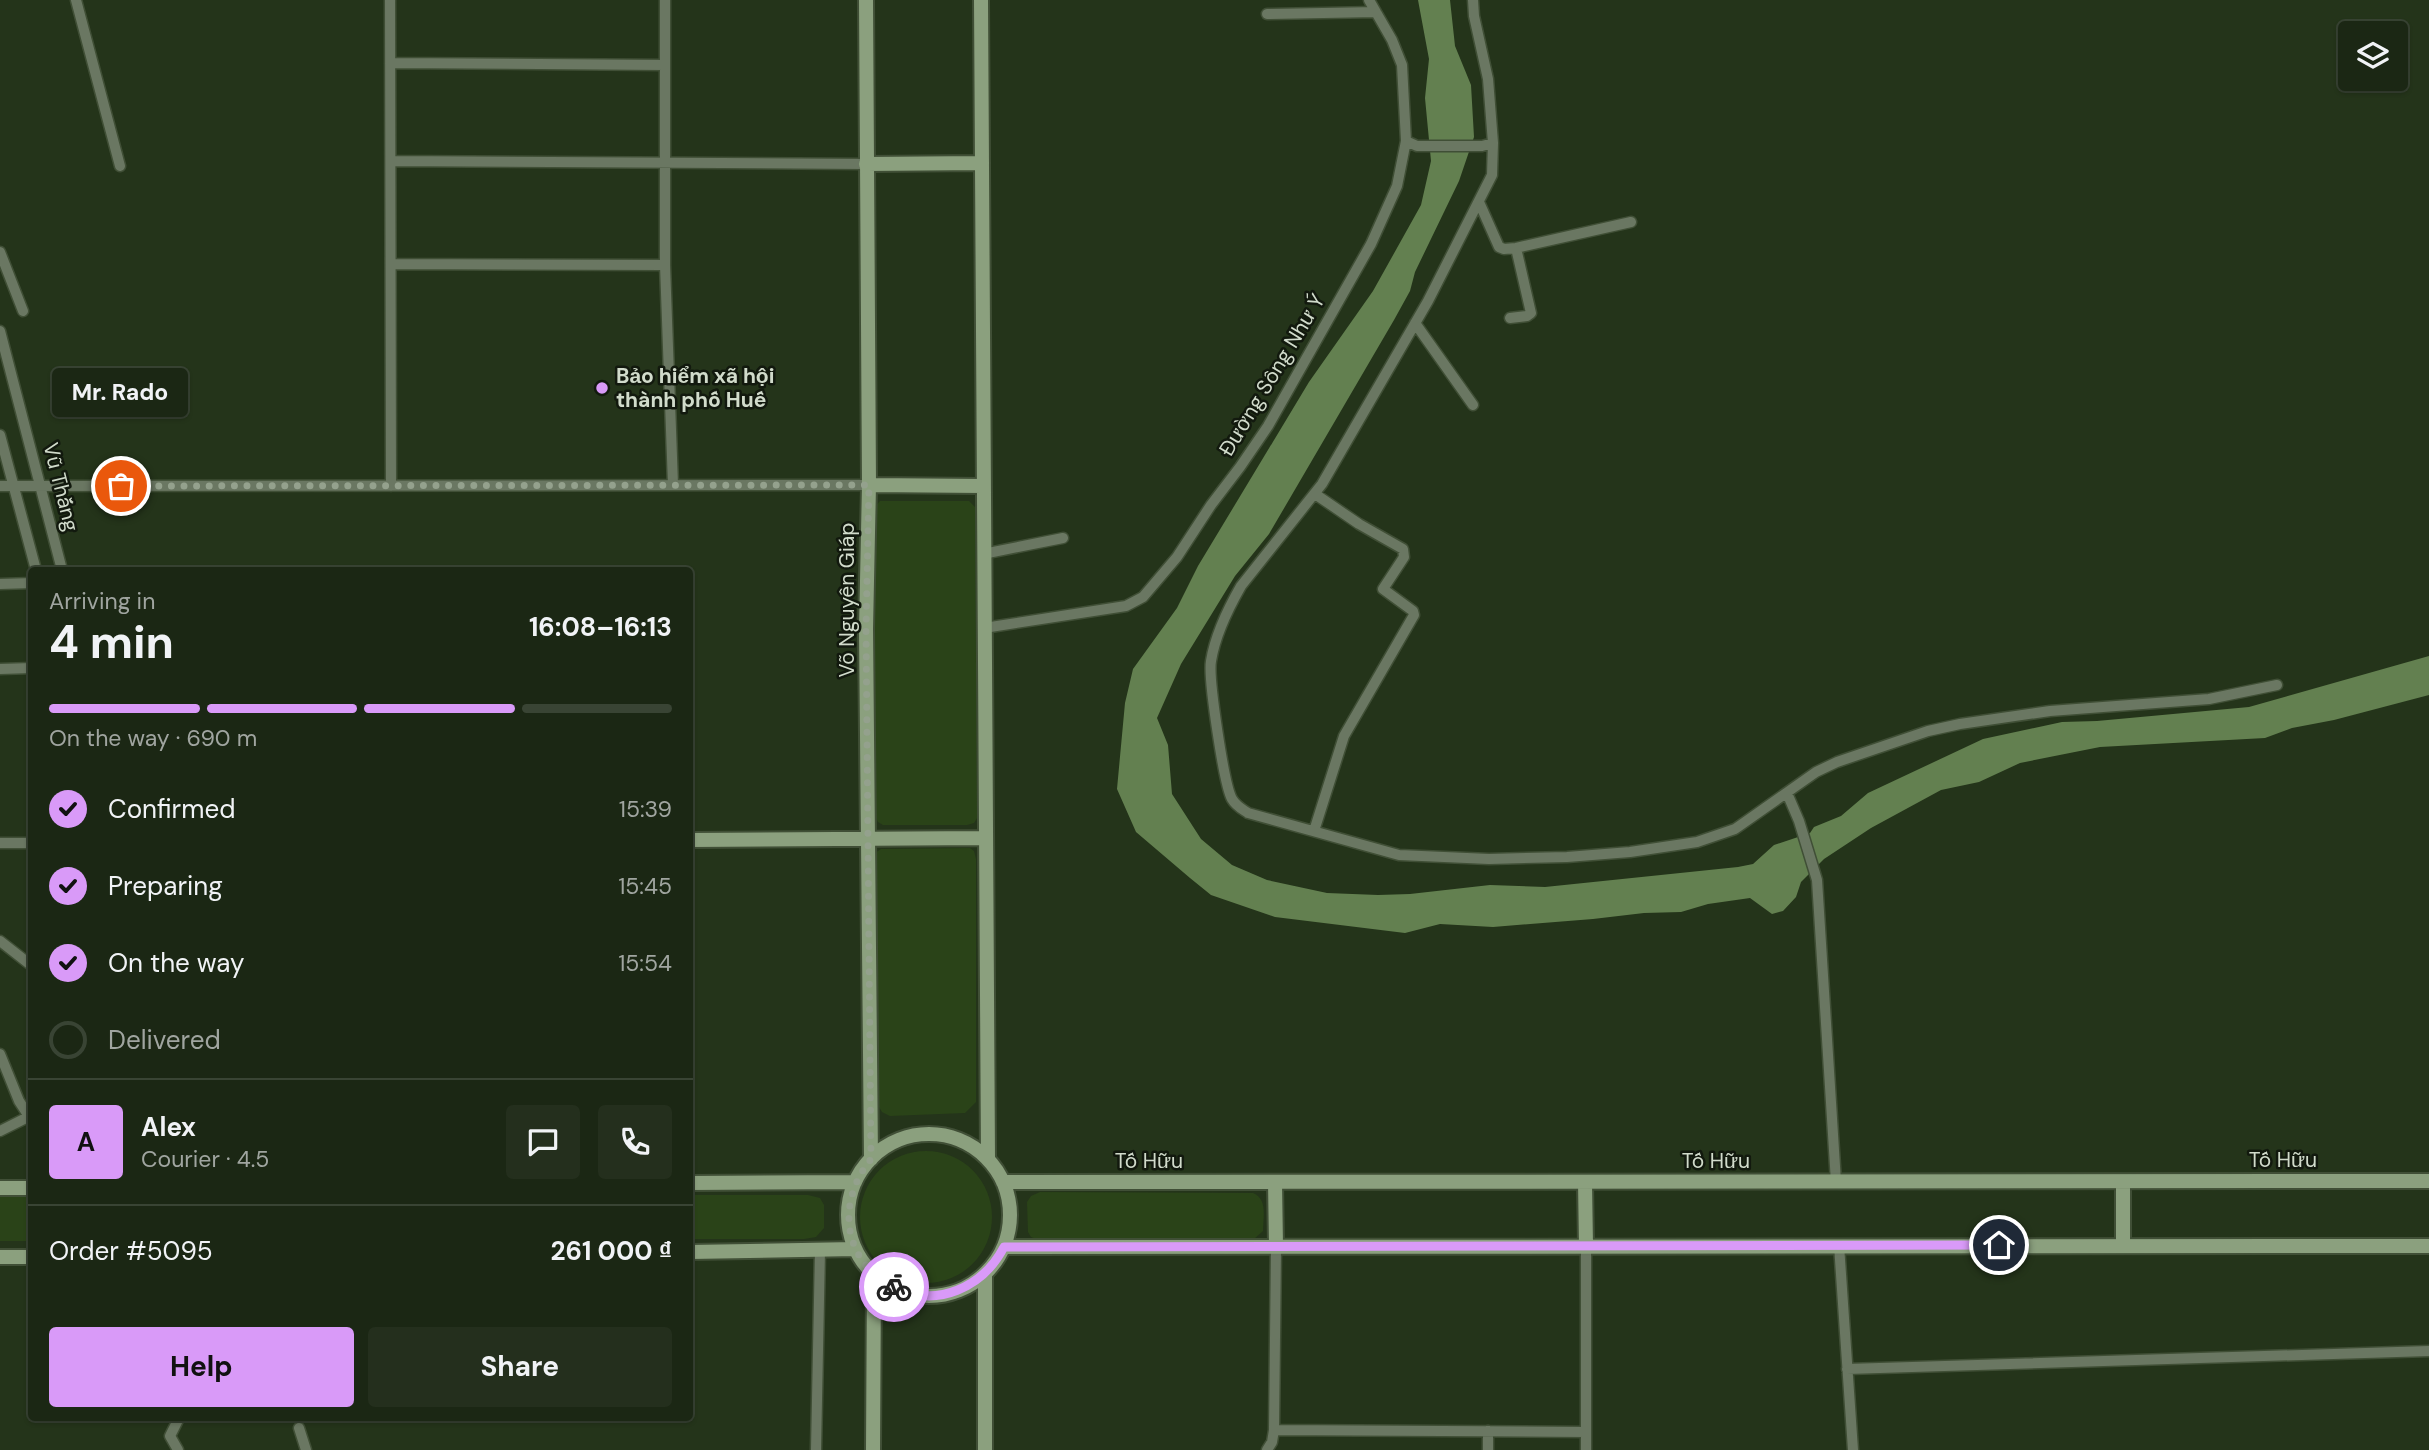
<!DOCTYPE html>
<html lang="en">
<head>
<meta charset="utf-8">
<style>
	body { margin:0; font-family:"DM Sans",sans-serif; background:#242f1d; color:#f1f3f6; height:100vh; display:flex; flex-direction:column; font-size:26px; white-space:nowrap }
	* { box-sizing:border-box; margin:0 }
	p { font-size:23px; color:#a0a5a0 }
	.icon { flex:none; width:38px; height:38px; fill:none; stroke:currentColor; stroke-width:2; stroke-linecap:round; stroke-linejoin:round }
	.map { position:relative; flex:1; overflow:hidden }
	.drawer { position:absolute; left:28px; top:567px; width:665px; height:854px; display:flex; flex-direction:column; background:#1b2714; border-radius:7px; box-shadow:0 2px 5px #0004,0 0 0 2px #394434 }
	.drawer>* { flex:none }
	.buttons { position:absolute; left:2338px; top:21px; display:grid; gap:14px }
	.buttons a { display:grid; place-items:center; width:70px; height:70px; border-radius:7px; background:#1b2714; box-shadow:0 2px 5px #0004,0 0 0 2px #394434; font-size:35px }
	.pin { position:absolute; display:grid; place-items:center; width:60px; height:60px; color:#fff; margin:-30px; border:4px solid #fff; border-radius:50%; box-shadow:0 2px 7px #0007 }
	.courier { position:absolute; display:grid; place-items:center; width:70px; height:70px; margin:-35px; border:5px solid #d99af8; border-radius:50%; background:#fff; color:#222; box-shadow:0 2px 9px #0007 }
	.bubble { position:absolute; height:49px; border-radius:7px; background:#1b2714; box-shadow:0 2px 5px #0004,0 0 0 2px #394434; font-size:23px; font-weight:700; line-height:49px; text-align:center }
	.head em { font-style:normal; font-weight:700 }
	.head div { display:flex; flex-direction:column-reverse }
	.head { display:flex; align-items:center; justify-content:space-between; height:119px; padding:0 21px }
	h1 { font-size:46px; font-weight:700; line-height:52px }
	.bar { display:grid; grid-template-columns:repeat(4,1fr); gap:10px 7px; align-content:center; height:84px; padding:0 21px }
	.bar i { height:9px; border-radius:5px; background:#394434 }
	.bar .active { background:#d99af8 }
	.bar p { grid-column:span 4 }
	.line { display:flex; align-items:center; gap:18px; padding:0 21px; border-top:2px solid #394434 }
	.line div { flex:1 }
	.round { display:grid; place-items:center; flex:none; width:74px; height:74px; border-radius:7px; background:#242f1d }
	ol { padding:0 21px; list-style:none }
	li { display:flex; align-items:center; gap:21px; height:77px }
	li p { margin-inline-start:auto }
	li .icon { padding:7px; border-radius:50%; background:#d99af8; color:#111; stroke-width:4 }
	li:last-child { color:#a0a5a0 }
	li i { width:38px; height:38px; border:4px solid #394434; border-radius:50% }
	.cta { display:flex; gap:14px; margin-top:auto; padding:14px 21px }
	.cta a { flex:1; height:80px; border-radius:7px; background:#d99af8; color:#111; font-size:28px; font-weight:700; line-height:80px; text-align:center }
	.cta a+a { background:#242f1d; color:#f1f3f6 }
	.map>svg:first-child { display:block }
</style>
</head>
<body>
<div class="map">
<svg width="2429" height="1450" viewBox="0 0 2429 1450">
	<rect width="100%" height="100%" fill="#24341a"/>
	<path fill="#2a4318" d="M880,501H969L975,507L977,818L974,823L967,825H883L878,822L875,816L873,509Z
		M970,848L974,851L976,859V1102L965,1113L890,1116L882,1112L875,1100L874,858L875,853L881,849Z
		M860 1217a66 66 0 1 1 132 0a66 66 0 1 1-132 0Z
		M1040,1192L1253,1193C1268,1199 1263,1217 1263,1231L1254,1239L1038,1240L1031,1237L1028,1232L1027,1202L1031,1196Z
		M690,1195H808L820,1198L824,1205V1228L816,1237L804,1239H690Z
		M0,1197H31V1241H0Z"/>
	<path fill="#638050" d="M1418,0H1450L1455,46L1471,85L1474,137L1459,181L1415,272L1410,291L1394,320L1269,534L1235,576L1181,664L1157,718L1168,745L1172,794L1201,839L1232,865L1267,880L1327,893L1378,895L1410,894L1490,885L1545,887L1738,867L1753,864L1774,845L1810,833L1814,827L1841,816L1868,793L1983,739L2062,722L2097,721L2249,707L2429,656V695L2334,720L2292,728L2265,738L2100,747L2020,763L1979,782L1941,790L1871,828L1824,859L1801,882L1796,897L1783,911L1772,914L1750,898L1708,904L1681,912L1644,913L1593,919L1493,927L1440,924L1405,933L1275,917L1211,895L1190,878L1136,832L1117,789L1125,703L1133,669L1177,608L1198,566L1309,382L1373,291L1421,205L1431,161L1425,98L1429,59Z"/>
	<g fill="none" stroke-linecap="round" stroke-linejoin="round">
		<defs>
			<path id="street" d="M76,0L120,166
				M390,0L391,486
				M665,0V265L673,485
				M1473,0L1474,16L1488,79L1493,143L1492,175L1428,301L1322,484L1241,586C1229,607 1215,636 1211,661C1208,678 1224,785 1232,799C1236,806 1242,809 1248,813L1399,855L1489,859L1567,857L1630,852L1697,842L1735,829L1816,772L1837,762L1928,731L1960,724L2050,711L2209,699L2277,685
				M1267,14L1376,12
				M390,63L665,65
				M1406,141L1417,146H1482L1493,143
				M391,161L866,164
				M1479,202L1499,247L1504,249L1516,248L1631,222
				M0,252L23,311
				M391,264L665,265
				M1510,318L1527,316L1531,313L1516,248
				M1415,323L1473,405
				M0,331L62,570
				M0,435L36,570
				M0,486L869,485
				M983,554L1063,538
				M0,584L32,583
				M984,628L1126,606L1143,597L1177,557L1211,505L1240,467L1268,426L1371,244L1397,186L1406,141L1402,65L1392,40L1369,0
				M0,669L32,668
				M1787,793L1799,821L1817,880L1836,1182
				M1314,831L1344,736L1414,615L1413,611L1383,589L1404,557L1403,549L1359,524L1315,494
				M0,843H32
				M0,941L32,966
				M0,1054L19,1101L32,1121
				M0,1131L32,1115
				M1839,1245L1853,1450
				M1586,1246V1450
				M1847,1369L2429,1351
				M299,1428L306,1450
				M1274,1430L1586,1432
				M178,1450L170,1436L179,1418
				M816,1450L820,1250
				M1267,1450L1272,1442L1274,1430L1276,1246
				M1488,1450V1431"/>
			<path id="secondary" d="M866,0L869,485L866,629L871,1159
				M981,0L988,1159
				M866,164L982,163
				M869,485L983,486
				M690,840L985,838
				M848 1215a81 81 0 1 1 162 0a81 81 0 1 1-162 0Z
				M1003,1182L2429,1181
				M1275,1182L1276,1246
				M1585,1182L1586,1246
				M2123,1182V1245
				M690,1183L855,1182
				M0,1188H32
				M1004,1247L2429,1246
				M690,1252L855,1249
				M0,1257H32
				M873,1450L874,1275
				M985,1450V1274"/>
		</defs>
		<use href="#street" stroke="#404f36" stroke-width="13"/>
		<use href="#secondary" stroke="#404f36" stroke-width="18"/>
		<use href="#street" stroke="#6a7762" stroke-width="10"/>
		<use href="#secondary" stroke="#8ba07e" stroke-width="14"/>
	</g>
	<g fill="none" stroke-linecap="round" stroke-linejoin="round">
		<path stroke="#94a18d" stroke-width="7" stroke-dasharray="0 12.6" d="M121,486L869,485L866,629L871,1159C836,1202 842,1261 894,1287"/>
		<path stroke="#d99af8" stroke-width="9" d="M894,1287C937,1309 983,1287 1004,1247L1999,1245"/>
	</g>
	<circle fill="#d99af8" stroke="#12190e" stroke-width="2.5" cx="602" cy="388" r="7"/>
	<g text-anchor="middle" stroke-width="5" stroke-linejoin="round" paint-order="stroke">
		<g font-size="21" fill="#d1dbcb" stroke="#12190e">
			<text transform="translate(1272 375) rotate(-59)" y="7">Đường Sông Như Ý</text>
			<text transform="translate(61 487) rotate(76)" y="7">Vũ Thắng</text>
			<text transform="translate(847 600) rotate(-90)" y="7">Võ Nguyên Giáp</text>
			<text x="2283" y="1167">Tố Hữu</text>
			<text x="1149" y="1168">Tố Hữu</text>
			<text x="1716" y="1168">Tố Hữu</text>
		</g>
		<g font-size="21" font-weight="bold" fill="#d1dbcb" stroke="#12190e" text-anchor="start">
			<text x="616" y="383">Bảo hiểm xã hội<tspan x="616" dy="24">thành phố Huế</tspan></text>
		</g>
	</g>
</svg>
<div class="buttons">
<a><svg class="icon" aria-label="layers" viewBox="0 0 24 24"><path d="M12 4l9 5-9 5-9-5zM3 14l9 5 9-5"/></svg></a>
</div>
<div class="pin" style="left:121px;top:486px;background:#ea580c"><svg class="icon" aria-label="bag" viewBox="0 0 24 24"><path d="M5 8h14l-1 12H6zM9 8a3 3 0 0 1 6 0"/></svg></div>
<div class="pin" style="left:1999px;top:1245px;background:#1f2937"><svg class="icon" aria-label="home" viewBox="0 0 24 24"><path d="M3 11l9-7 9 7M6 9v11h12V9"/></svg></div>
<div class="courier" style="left:894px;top:1287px"><svg class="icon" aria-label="bike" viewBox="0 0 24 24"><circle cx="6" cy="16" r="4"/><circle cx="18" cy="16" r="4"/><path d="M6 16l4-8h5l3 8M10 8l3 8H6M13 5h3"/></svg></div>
<div class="bubble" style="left:52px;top:368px;width:136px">Mr. Rado</div>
<section class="drawer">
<div class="head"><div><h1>4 min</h1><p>Arriving in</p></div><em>16:08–16:13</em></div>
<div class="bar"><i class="active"></i><i class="active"></i><i class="active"></i><i></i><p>On the way · 690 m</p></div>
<ol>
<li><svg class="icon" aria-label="check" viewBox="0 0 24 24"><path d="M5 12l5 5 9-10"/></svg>Confirmed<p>15:39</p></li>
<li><svg class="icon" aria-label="check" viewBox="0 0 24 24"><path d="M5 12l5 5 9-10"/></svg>Preparing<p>15:45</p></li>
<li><svg class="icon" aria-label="check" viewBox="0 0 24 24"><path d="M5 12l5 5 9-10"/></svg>On the way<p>15:54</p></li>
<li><i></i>Delivered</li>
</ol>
<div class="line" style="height:126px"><b class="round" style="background:#d99af8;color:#111">A</b><div><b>Alex</b><p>Courier · 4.5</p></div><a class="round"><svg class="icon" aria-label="chat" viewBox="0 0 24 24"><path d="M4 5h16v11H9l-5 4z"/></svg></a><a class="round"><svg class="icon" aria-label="phone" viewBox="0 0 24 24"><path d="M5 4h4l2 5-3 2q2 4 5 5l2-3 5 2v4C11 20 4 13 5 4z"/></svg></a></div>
<div class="line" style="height:91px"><div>Order #5095</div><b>261 000 ₫</b></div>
<div class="cta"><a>Help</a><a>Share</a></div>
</section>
</div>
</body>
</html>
